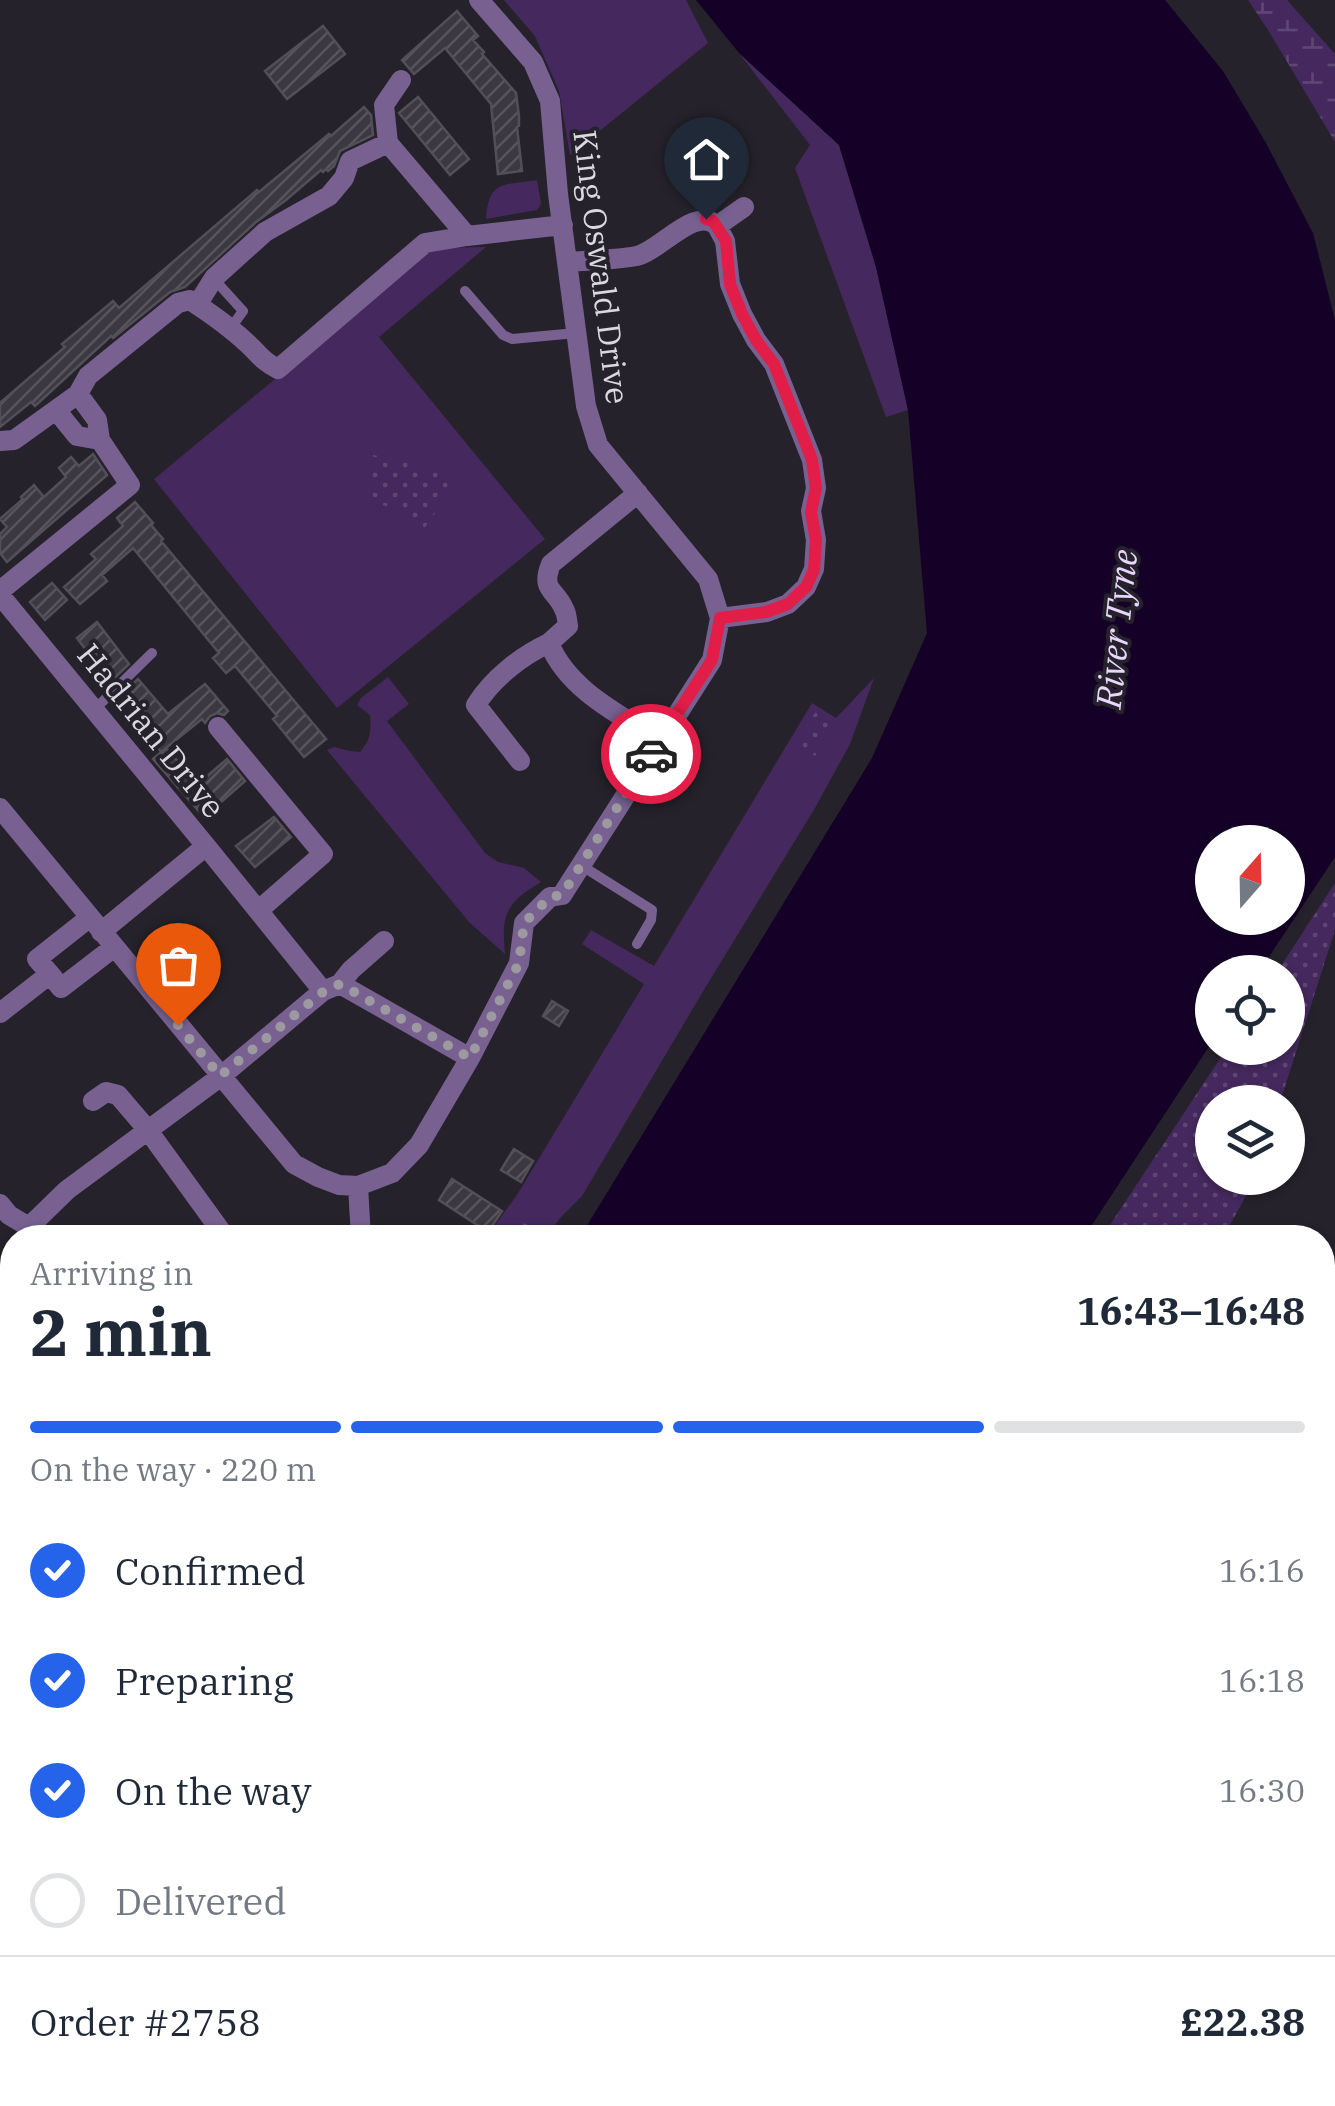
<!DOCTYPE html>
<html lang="en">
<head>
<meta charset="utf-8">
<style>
	body { margin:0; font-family:"IBM Plex Serif",serif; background:#f6f6f7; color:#1f2937; height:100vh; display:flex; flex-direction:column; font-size:38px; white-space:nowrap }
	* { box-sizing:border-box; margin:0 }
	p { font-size:32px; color:#747a83 }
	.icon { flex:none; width:55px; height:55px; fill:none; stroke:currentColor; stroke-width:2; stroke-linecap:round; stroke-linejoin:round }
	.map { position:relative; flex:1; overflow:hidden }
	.drawer { position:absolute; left:0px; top:1225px; width:1335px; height:882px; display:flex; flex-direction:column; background:#fff; border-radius:40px 40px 0 0; box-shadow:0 2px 8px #0004 }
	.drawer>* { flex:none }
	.needle { width:65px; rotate:20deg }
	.buttons { position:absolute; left:1195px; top:825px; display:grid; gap:20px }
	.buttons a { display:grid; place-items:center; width:110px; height:110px; border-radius:50%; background:#fff; box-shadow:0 2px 8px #0004; font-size:50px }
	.pin { position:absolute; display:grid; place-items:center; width:85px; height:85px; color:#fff; margin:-102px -42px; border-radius:50% 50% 50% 0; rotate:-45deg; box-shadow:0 0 10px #0007 }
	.pin .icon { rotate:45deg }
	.courier { position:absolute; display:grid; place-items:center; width:100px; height:100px; margin:-50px; border:8px solid #e11d48; border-radius:50%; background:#fff; color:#222; box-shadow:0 2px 12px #0007 }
	.summary em { font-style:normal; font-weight:700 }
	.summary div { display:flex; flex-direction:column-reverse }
	.summary { display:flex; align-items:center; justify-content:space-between; height:170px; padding:0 30px }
	h1 { font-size:65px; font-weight:700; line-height:75px }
	.bar { display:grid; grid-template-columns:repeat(4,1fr); gap:15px 10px; align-content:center; height:120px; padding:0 30px }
	.bar i { height:12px; border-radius:8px; background:#e0e1e3 }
	.bar .selected { background:#2563eb }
	.bar p { grid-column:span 4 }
	.line { display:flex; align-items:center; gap:25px; padding:0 30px; border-top:2px solid #e0e1e3 }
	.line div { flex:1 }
	ol { padding:0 30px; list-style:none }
	li { display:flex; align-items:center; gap:30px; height:110px }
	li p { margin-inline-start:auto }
	li .icon { padding:10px; border-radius:50%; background:#2563eb; color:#fff; stroke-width:4 }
	li:last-child { color:#747a83 }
	li i { width:55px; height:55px; border:5px solid #e0e1e3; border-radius:50% }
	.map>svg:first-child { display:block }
</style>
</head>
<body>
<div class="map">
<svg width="1335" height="2106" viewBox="0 0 1335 2106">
	<defs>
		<pattern id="forest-crowns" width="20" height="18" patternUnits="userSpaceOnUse" patternTransform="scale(2.5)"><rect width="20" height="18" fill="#69458b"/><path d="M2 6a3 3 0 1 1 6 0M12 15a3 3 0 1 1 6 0" fill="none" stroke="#7e5f9b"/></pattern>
		<pattern id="wetland-marsh" width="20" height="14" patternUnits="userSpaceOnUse" patternTransform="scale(2.5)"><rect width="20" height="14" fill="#45295e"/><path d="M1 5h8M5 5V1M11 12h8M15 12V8" fill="none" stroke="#5f4775"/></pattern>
		<pattern id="park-dots" width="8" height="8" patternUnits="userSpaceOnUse" patternTransform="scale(2.5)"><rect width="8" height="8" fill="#45295e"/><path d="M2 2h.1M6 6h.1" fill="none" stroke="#5f4775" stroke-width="1.8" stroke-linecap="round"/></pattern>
		<pattern id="building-hatch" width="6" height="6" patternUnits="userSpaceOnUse" patternTransform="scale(2.5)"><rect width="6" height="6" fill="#3c3841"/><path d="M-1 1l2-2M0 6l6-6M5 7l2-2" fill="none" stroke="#58545c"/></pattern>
	</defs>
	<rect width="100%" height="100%" fill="#26222b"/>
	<path fill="#45295e" d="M504,0H686L708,43L570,155L559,91L535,36Z
		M739,53L839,145L876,267L908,410L886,417L795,168L810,145Z
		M537,180L541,204L537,210L486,219C489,179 503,186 537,180Z
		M486,247L379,337L545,539L337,708L154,479L434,248Z
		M388,677L409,704L387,721L485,853L498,862L524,868L541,882C506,903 501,914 505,954L469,922L327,750L334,747L349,751L360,752C371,740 371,730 370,715L357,705L361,698Z
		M874,678L850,744L815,808L705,988L582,1196L560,1218L550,1232C529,1223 510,1224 490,1232L517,1195L644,984L582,944L591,930L654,966L812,703L836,718Z
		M0,1343L12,1360V1419L0,1403Z"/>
	<path fill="url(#forest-crowns)" d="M0,1403L12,1419V1465L0,1451Z
		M552,2095H587L593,2106H558Z"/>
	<path fill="url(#wetland-marsh)" d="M1248,0H1287L1335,54V142L1268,30Z
		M1335,1396V1480L1323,1488V1403Z
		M1335,1540V1650L1323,1658V1546Z
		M1335,1749V1801L1323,1807V1754Z
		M1335,1914V1977L1323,1983V1920Z
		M1335,2059V2106H1189L1182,2095H1322L1323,2066Z"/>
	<path fill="url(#park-dots)" d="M373,455C401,461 432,465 456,483L421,533L408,528L407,512L368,501Z
		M816,711L834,722L815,756L796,744Z
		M1335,883V930L1280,1102H1212V1178H1256L1223,1237H1102L1227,1048H1288V972H1277Z
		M523,1223L550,1232L546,1237H485C495,1226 509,1225 523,1223Z"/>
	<path fill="#150028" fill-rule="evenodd" d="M696,0H1165L1223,71L1266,143L1313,233L1335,320V857L1259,972H1212V1042L1084,1237H580L872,758L927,633L908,410L876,267L839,145L739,53ZM1212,842H1288V918H1212Z
		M634,2095H1004L1010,2106H638Z"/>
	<path fill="url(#building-hatch)" stroke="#534f59" stroke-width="2.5" d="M457,11L478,36L473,40L484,52L482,54L516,93L519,116V126L517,127L522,171L498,174L491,104L445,48L414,74L402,60Z
		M323,26L345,54L287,99L265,71Z
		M418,97L469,159L450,175L399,113Z
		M364,107L371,115L373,135L340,151L334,166L328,171L326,169L323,172L321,170L286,200L256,222L185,287L170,292L113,338L111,336L35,406L31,402L0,427V403L65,347L62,344L113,301L119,308L257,190L259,192L329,134L331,136Z
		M93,454L107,475L7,562L0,553V534L7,527L0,519L23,499L21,497L34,485L44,497L66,477L59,468L71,457L79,466Z
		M135,502L153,523L151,525L163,539L161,541L326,739L304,757L273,719L277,716L235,666L226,673L213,658L219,653L133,548L102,575L107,581L80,604L64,587L96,559L91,554L123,526L117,518Z
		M52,583L67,600L45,620L30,602Z
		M97,622L129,664L110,682L77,638Z
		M138,679L168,714L205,684L228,711L224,715L217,713L210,716L205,723L202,719L161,752L151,739L154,736L121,695Z
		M166,748L198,784L227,759L245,781L204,817L153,759Z
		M274,817L291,837L255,867L236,846Z
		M552,1001L568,1011L559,1026L543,1016Z
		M514,1149L533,1161L521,1182L501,1170Z
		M452,1179L502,1211L488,1232L439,1200Z"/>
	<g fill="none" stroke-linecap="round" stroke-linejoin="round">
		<path stroke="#786191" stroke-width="10" d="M214,279L243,311L230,329
			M465,291L503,335L512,339L576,333
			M94,710L152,653
			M582,866L652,910L651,920L637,944"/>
		<path stroke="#786191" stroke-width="20" d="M388,143L384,105L401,80
			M717,226L725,241L730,284L742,314L756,340L774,364L812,460L816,488L811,511L816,540L814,569L806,587L788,604L767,612L720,618
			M568,262C586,260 625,260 640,255C662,248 697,205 717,226L744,207
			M197,305L214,278L265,232L329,196L344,178L350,161L388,143L467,236
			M56,410L77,436L100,440
			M0,441L14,440L78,394
			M638,493L551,564C540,591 556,589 564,609C567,614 567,620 568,626L549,643C568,690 620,715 660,740
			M0,591L130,485L100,440L97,420L78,394L88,376L178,303L190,300C210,313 230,327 248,344C260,355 262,361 278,369L425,243L467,236L563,225
			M0,595L206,846L101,932
			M218,727L323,854L259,910
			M520,761L476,705C492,679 521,656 549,643
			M0,808L294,1164L318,1177L339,1185L358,1186L392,1173L419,1145L470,1058L519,963L524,923L550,897L562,895L712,660L720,618L708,579L598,445L586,406L558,194L550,101L533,62L479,0
			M206,846L323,991
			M50,974L37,959L89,918
			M340,984L351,970L384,941
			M0,1013L50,974L61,988L113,948
			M93,1101L106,1092L118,1095L147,1129L226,1238
			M358,1186L361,1238
			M0,1204L9,1215L29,1227L33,1237
			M29,1227L67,1190L220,1077L323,991L340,984L470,1058
			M0,1854L12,1871
			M0,1946L12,1949
			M0,2059L12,2088"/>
		<path stroke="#a982d0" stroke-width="20" d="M0,1561L12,1573
			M482,2095L489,2106"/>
		<defs>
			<path id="rail" d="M0,1489L12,1504
				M534,2095L541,2106"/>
		</defs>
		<use href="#rail" stroke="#adaab1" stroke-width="10"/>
		<use href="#rail" stroke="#26222b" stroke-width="6" stroke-dasharray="19" stroke-linecap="butt"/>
	</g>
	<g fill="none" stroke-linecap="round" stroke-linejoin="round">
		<path stroke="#9c99a0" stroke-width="10" stroke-dasharray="0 18" d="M178,1025L220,1076L323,992L340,984L470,1058L519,963L524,923L550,897L562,895L651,754"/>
		<path stroke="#e11d48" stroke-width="12" d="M651,754L712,660L720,618L766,612L788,604L806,587L814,570L816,540L811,512L816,488L812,460L802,434L774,364L756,340L742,314L730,284L726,241L713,221L706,219"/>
	</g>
	<g text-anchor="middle" stroke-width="8" stroke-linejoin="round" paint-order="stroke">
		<g font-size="32" fill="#dbd9df" stroke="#26222b">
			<text transform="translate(601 267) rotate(83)" y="11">King Oswald Drive</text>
			<text transform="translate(151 731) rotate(51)" y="11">Hadrian Drive</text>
		</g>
		<g font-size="35" font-style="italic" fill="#e9d6fe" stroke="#26222b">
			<text transform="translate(1117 629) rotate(-84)" y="12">River Tyne</text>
		</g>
	</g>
</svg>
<div class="buttons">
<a><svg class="needle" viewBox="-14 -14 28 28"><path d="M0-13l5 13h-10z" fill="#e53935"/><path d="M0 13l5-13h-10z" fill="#747a83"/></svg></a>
<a><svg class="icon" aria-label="locate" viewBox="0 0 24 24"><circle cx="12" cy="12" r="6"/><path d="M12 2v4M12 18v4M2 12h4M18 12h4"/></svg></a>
<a><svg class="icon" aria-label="layers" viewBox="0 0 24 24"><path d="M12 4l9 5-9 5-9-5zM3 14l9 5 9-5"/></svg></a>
</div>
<div class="pin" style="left:178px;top:1025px;background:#ea580c"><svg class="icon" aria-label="bag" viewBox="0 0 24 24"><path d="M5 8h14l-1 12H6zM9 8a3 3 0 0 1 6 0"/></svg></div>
<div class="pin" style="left:706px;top:219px;background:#1f2937"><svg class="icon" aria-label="home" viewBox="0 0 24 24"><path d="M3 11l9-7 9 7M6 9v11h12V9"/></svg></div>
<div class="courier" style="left:651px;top:754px"><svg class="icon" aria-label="car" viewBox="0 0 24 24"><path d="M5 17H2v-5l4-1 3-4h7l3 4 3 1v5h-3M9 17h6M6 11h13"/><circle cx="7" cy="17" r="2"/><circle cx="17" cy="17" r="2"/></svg></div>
<section class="drawer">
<div class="summary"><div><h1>2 min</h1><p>Arriving in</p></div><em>16:43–16:48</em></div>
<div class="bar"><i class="selected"></i><i class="selected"></i><i class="selected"></i><i></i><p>On the way · 220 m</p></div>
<ol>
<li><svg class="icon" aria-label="check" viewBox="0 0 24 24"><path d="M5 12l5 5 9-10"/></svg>Confirmed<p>16:16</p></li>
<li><svg class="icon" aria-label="check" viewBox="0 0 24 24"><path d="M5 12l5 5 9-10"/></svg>Preparing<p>16:18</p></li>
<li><svg class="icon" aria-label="check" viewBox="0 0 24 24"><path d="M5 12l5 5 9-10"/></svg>On the way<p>16:30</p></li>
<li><i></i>Delivered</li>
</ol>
<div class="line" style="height:130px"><div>Order #2758</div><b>£22.38</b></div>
</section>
</div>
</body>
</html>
